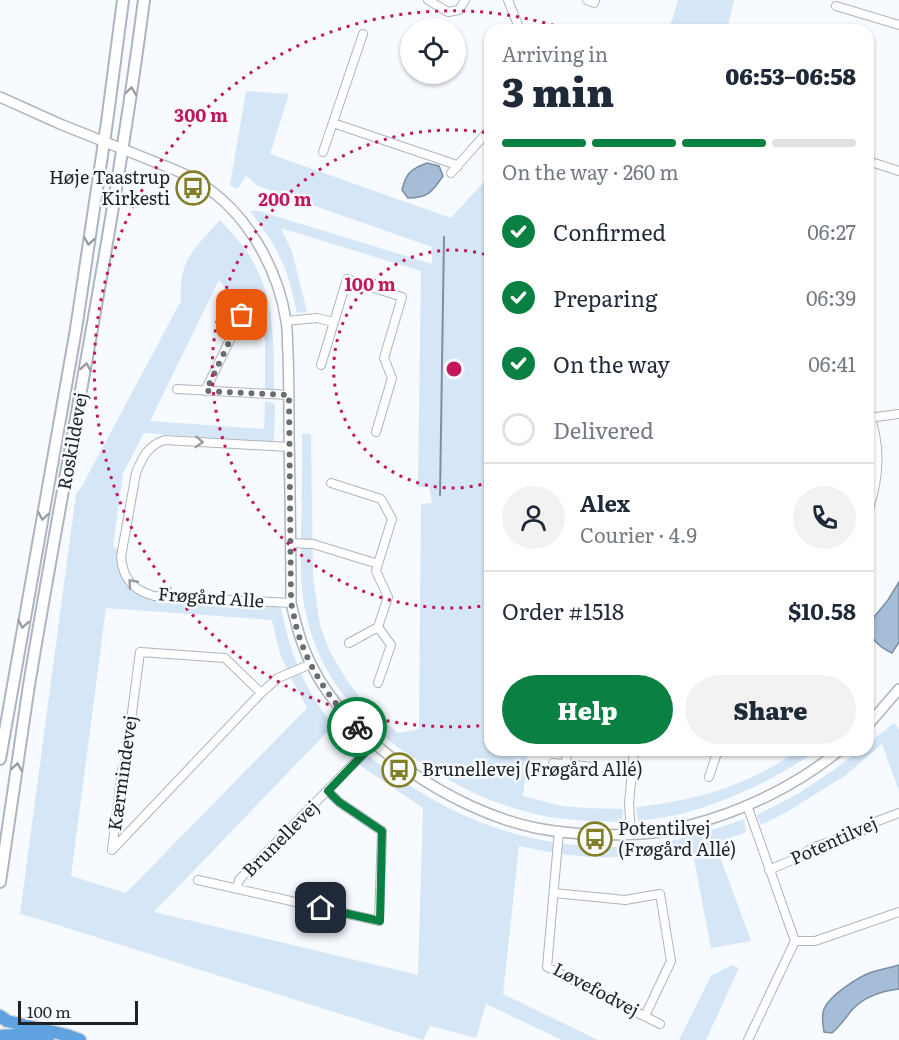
<!DOCTYPE html>
<html lang="en">
<head>
<meta charset="utf-8">
<style>
	body { margin:0; font-family:Literata,serif; background:#f2f2f3; color:#1f2937; height:100vh; display:flex; flex-direction:column; font-size:22px; white-space:nowrap }
	* { box-sizing:border-box; margin:0 }
	p { font-size:20px; color:#747a83 }
	.icon { flex:none; width:33px; height:33px; fill:none; stroke:currentColor; stroke-width:2; stroke-linecap:round; stroke-linejoin:round }
	.map { position:relative; flex:1; overflow:hidden }
	.side { position:absolute; left:484px; top:24px; width:390px; height:732px; display:flex; flex-direction:column; background:#fff; border-radius:18px; box-shadow:0 2px 4px #0004 }
	.side>* { flex:none }
	.buttons { position:absolute; left:400px; top:18px; display:grid; gap:12px }
	.buttons a { display:grid; place-items:center; width:66px; height:66px; border-radius:50%; background:#fff; box-shadow:0 2px 4px #0004; font-size:30px }
	.scale { position:absolute; left:18px; bottom:15px; width:120px; box-sizing:border-box; padding-left:6px; border:3px solid #1f2225; border-top:0; font-size:16px; line-height:21px; white-space:nowrap; color:#1f2225; -webkit-text-stroke:4px #f7fafe; paint-order:stroke }
	.pin { position:absolute; display:grid; place-items:center; width:51px; height:51px; color:#fff; margin:-26px; border-radius:12px; box-shadow:0 3px 9px #0006 }
	.courier { position:absolute; display:grid; place-items:center; width:60px; height:60px; margin:-30px; border:4px solid #0b8043; border-radius:50%; background:#fff; color:#222; box-shadow:0 2px 8px #0007 }
	.overview em { font-style:normal; font-weight:800 }
	.overview div { display:flex; flex-direction:column-reverse }
	.overview { display:flex; align-items:center; justify-content:space-between; height:102px; padding:0 18px }
	h1 { font-size:39px; font-weight:800; line-height:45px }
	.bar { display:grid; grid-template-columns:repeat(4,1fr); gap:9px 6px; align-content:center; height:72px; padding:0 18px }
	.bar i { height:8px; border-radius:4px; background:#e0e1e3 }
	.bar .on { background:#0b8043 }
	.bar p { grid-column:span 4 }
	.line { display:flex; align-items:center; gap:15px; padding:0 18px; border-top:2px solid #e0e1e3 }
	.line div { flex:1 }
	.round { display:grid; place-items:center; flex:none; width:63px; height:63px; border-radius:32px; background:#f2f2f3 }
	ol { padding:0 18px; list-style:none }
	li { display:flex; align-items:center; gap:18px; height:66px }
	li p { margin-inline-start:auto }
	li .icon { padding:6px; border-radius:50%; background:#0b8043; color:#fff; stroke-width:4 }
	li:last-child { color:#747a83 }
	li i { width:33px; height:33px; border:3px solid #e0e1e3; border-radius:50% }
	.button { display:flex; gap:12px; margin-top:auto; padding:12px 18px }
	.button a { flex:1; height:69px; border-radius:36px; background:#0b8043; color:#fff; font-size:24px; font-weight:800; line-height:69px; text-align:center }
	.button a+a { background:#f2f2f3; color:#1f2937 }
	.map>svg:first-child { display:block }
</style>
</head>
<body>
<div class="map">
<svg width="899" height="1040" viewBox="0 0 899 1040">
	<rect width="100%" height="100%" fill="#f7fafe"/>
	<path fill="#d5e6f7" fill-rule="evenodd" d="M678,0H734L727,30H669Z
		M246,91L289,94L270,154L451,218L490,175V750H528L523,796L562,806L587,808L623,809L622,822C598,821 574,821 550,817C527,813 488,801 468,790C457,785 447,778 436,772C367,731 315,681 303,598C300,577 301,555 301,534C302,500 302,467 302,434H311L313,577L320,625L329,650L346,679L366,706L398,733L419,729L421,504L432,503L429,487H418L421,271L281,228L292,252L307,312L297,313C293,295 289,276 281,259C273,241 261,226 250,211H259L432,264V247L258,186L246,176L237,189L230,185Z
		M220,220C229,230 239,240 247,252C275,292 274,343 274,390L265,389V339L219,280L150,421L264,429L265,401L275,404L274,442L144,433L123,473L113,546L118,550V565L122,576L130,588L136,593L146,597L157,601L281,607C288,646 302,684 326,716C342,736 362,752 383,767C453,819 524,846 611,847C659,847 700,835 744,819L746,832L715,843L751,941L711,948L692,848C660,852 627,859 594,857C568,856 543,851 519,846L503,994L598,1040H562L486,1004L476,1038L430,1026L423,1040L45,921L20,914L76,494L82,486L181,301C178,260 195,248 220,220ZM106,608L272,620L280,654L292,680L307,708L126,893L71,876ZM327,732L361,766L423,808L418,975L154,912Z
		M894,723L899,730V791L882,744L846,775L787,812L761,825L757,815L799,793L838,767L859,750H868L869,743Z
		M799,750H818C777,778 732,800 684,813C669,817 653,819 638,821L636,807C698,800 747,786 799,750Z
		M732,965L739,968L706,1040H679L711,976Z"/>
	<path fill="#a5bdd7" stroke="#7d8ea2" stroke-width="1.5" d="M427,163L439,166L443,176C432,192 428,198 408,198L402,190C406,173 411,169 427,163Z
		M899,582V642L892,653C879,647 868,638 869,623L888,600Z
		M899,965V989C882,991 863,997 851,1011C845,1019 840,1026 832,1033L824,1032C823,1025 821,1016 824,1009C830,995 858,977 872,972C881,969 890,968 899,965Z"/>
	<g fill="none" stroke-linecap="round" stroke-linejoin="round">
		<path stroke="#7d8ea2" stroke-width="2" d="M440,495L444,237"/>
		<defs>
			<path id="minor" d="M428,0L448,12L459,10L465,0
				M508,0L520,30
				M587,0L594,3L595,0
				M836,6L899,25
				M333,123L454,164L458,166
				M323,152L363,34
				M868,161L899,171
				M451,173L490,129
				M286,321L317,318L333,322
				M321,365L347,279L402,297L384,358L392,378L376,432
				M177,389L289,395
				M205,391L242,315
				M868,412C882,443 879,481 868,511
				M868,418L899,414
				M289,447L165,440C148,445 142,458 136,473L121,557C123,579 133,590 154,596L291,603
				M290,543L313,544L378,564L392,519L381,499L331,483
				M349,643L378,627L388,597L376,571L378,564
				M378,683L391,645L378,627
				M261,693L225,658L140,652L126,758L122,770L112,850L261,693L278,678L311,664
				M553,763L593,767
				M566,764L567,750
				M709,777L718,750
				M747,805L795,941L748,1040
				M559,831L547,967L660,1024
				M631,833L629,803L634,750
				M769,870L799,857L812,848L864,830L875,822L899,813
				M198,880L379,921L382,831L339,802L328,791
				M237,889L239,880L373,744
				M554,893L625,900L660,894L671,961L645,1016
				M795,941H815L899,912"/>
			<path id="tertiary" d="M0,97L60,124L175,170C187,175 199,181 210,190C250,219 279,272 286,321C288,331 287,342 288,353C289,380 289,407 289,435C290,491 291,547 291,603C296,624 301,644 311,664C348,741 453,811 536,828C577,836 627,837 668,831C675,830 683,827 690,825C744,811 797,785 840,750
				M868,725L899,689"/>
			<path id="secondary" d="M0,759L76,329L107,122L123,0
				M0,882C10,816 19,750 29,685C67,456 114,230 144,0"/>
			<path id="trunk" d="M0,1016L7,1021L66,1035L80,1040
				M0,1036L15,1035L48,1040"/>
		</defs>
		<use href="#minor" stroke="#aeb5bc" stroke-width="10"/>
		<use href="#tertiary" stroke="#aeb5bc" stroke-width="12"/>
		<use href="#secondary" stroke="#aeb5bc" stroke-width="14"/>
		<use href="#trunk" stroke="#d7d7d8" stroke-width="15"/>
		<use href="#minor" stroke="#fff" stroke-width="8"/>
		<use href="#tertiary" stroke="#fff" stroke-width="9"/>
		<use href="#secondary" stroke="#fff" stroke-width="10"/>
		<use href="#trunk" stroke="#5ea2e0" stroke-width="12"/>
	</g>
	<defs><path id="oneway-chevron" d="M-2-3.5L2.5 0L-2 3.5" fill="none" stroke-width="1.6" stroke-linecap="round" stroke-linejoin="round" transform="scale(1.5)"/></defs>
	<g stroke="#9a9c9d">
		<use href="#oneway-chevron" transform="translate(131 91) rotate(-82)"/>
		<use href="#oneway-chevron" transform="translate(89 241) rotate(99)"/>
		<use href="#oneway-chevron" transform="translate(86 367) rotate(-80)"/>
		<use href="#oneway-chevron" transform="translate(199 442) rotate(3)"/>
		<use href="#oneway-chevron" transform="translate(43 516) rotate(100)"/>
		<use href="#oneway-chevron" transform="translate(132 583) rotate(-132)"/>
		<use href="#oneway-chevron" transform="translate(23 624) rotate(100)"/>
		<use href="#oneway-chevron" transform="translate(17 767) rotate(-81)"/>
	</g>
	<g fill="none" stroke-linecap="round" stroke-linejoin="round">
		<path stroke="#6b6e71" stroke-width="6" stroke-dasharray="0 10.8" d="M242,315L206,391L289,395L291,603C294,614 295,625 299,636C310,670 331,701 357,727"/>
		<path stroke="#0b8043" stroke-width="8" d="M321,908L380,921L382,831L339,802L328,791L373,744L357,727"/>
	</g>
	<g fill="none" stroke="#c2185b" stroke-width="3" stroke-dasharray="3 6">
		<path d="M490 482A119 119 0 1 1 490 256"/>
		<path d="M489 605A239 239 0 1 1 489 133"/>
		<path d="M488 725A358 358 0 1 1 568 30"/>
	</g>
	<defs>
		<symbol id="bus-ring" viewBox="-11 -11 22 22"><circle r="9.5" fill="#f7fafe" stroke="#827f27" stroke-width="1.5"/><path d="M-5-6H5V4H4V6H2V4H-2V6H-4V4H-5ZM-3.5-4V0h7V-4ZM-3.5 1.2v1.5H-2V1.2ZM2 1.2v1.5H3.5V1.2Z" fill="#827f27"/></symbol>
	</defs>
	<g fill-rule="evenodd">
		<use href="#bus-ring" x="174" y="169" width="38" height="38"/>
		<use href="#bus-ring" x="380" y="751" width="38" height="38"/>
		<use href="#bus-ring" x="576" y="820" width="38" height="38"/>
	</g>
	<g text-anchor="middle" stroke-width="5" stroke-linejoin="round" paint-order="stroke">
		<g font-size="18" fill="#1f2225" stroke="#f7fafe" text-anchor="start">
			<text x="170" y="184" text-anchor="end">Høje Taastrup<tspan x="170" dy="21">Kirkesti</tspan></text>
			<text x="422" y="776">Brunellevej (Frøgård Allé)</text>
			<text x="618" y="835">Potentilvej<tspan x="618" dy="21">(Frøgård Allé)</tspan></text>
		</g>
		<g font-size="18" fill="#1f2225" stroke="#f7fafe">
			<text transform="translate(73 441) rotate(-80)" y="6">Roskildevej</text>
			<text transform="translate(211 598) rotate(4)" y="6">Frøgård Alle</text>
			<text transform="translate(123 773) rotate(-82)" y="6">Kærmindevej</text>
			<text transform="translate(281 839) rotate(-45)" y="6">Brunellevej</text>
			<text transform="translate(834 841) rotate(-24)" y="6">Potentilvej</text>
			<text transform="translate(596 990) rotate(28)" y="6">Løvefodvej</text>
		</g>
	</g>
	<circle cx="454" cy="369" r="9" fill="#c2185b" stroke="#f7fafe" stroke-width="3"/>
	<g font-size="18" text-anchor="middle" font-weight="bold" fill="#c2185b" stroke="#f7fafe" stroke-width="5" stroke-linejoin="round" paint-order="stroke">
		<text x="201" y="122">300 m</text>
		<text x="285" y="206">200 m</text>
		<text x="370" y="291">100 m</text>
	</g>
</svg>
<div class="buttons">
<a><svg class="icon" aria-label="locate" viewBox="0 0 24 24"><circle cx="12" cy="12" r="6"/><path d="M12 2v4M12 18v4M2 12h4M18 12h4"/></svg></a>
</div>
<div class="scale">100 m</div>
<div class="pin" style="left:242px;top:315px;background:#ea580c"><svg class="icon" aria-label="bag" viewBox="0 0 24 24"><path d="M5 8h14l-1 12H6zM9 8a3 3 0 0 1 6 0"/></svg></div>
<div class="pin" style="left:321px;top:908px;background:#1f2937"><svg class="icon" aria-label="home" viewBox="0 0 24 24"><path d="M3 11l9-7 9 7M6 9v11h12V9"/></svg></div>
<div class="courier" style="left:357px;top:727px"><svg class="icon" aria-label="bike" viewBox="0 0 24 24"><circle cx="6" cy="16" r="4"/><circle cx="18" cy="16" r="4"/><path d="M6 16l4-8h5l3 8M10 8l3 8H6M13 5h3"/></svg></div>
<section class="side">
<div class="overview"><div><h1>3 min</h1><p>Arriving in</p></div><em>06:53–06:58</em></div>
<div class="bar"><i class="on"></i><i class="on"></i><i class="on"></i><i></i><p>On the way · 260 m</p></div>
<ol>
<li><svg class="icon" aria-label="check" viewBox="0 0 24 24"><path d="M5 12l5 5 9-10"/></svg>Confirmed<p>06:27</p></li>
<li><svg class="icon" aria-label="check" viewBox="0 0 24 24"><path d="M5 12l5 5 9-10"/></svg>Preparing<p>06:39</p></li>
<li><svg class="icon" aria-label="check" viewBox="0 0 24 24"><path d="M5 12l5 5 9-10"/></svg>On the way<p>06:41</p></li>
<li><i></i>Delivered</li>
</ol>
<div class="line" style="height:108px"><a class="round"><svg class="icon" aria-label="person" viewBox="0 0 24 24"><circle cx="12" cy="8" r="4"/><path d="M4 21q1-7 8-7t8 7"/></svg></a><div><b>Alex</b><p>Courier · 4.9</p></div><a class="round"><svg class="icon" aria-label="phone" viewBox="0 0 24 24"><path d="M5 4h4l2 5-3 2q2 4 5 5l2-3 5 2v4C11 20 4 13 5 4z"/></svg></a></div>
<div class="line" style="height:78px"><div>Order #1518</div><b>$10.58</b></div>
<div class="button"><a>Help</a><a>Share</a></div>
</section>
</div>
</body>
</html>
